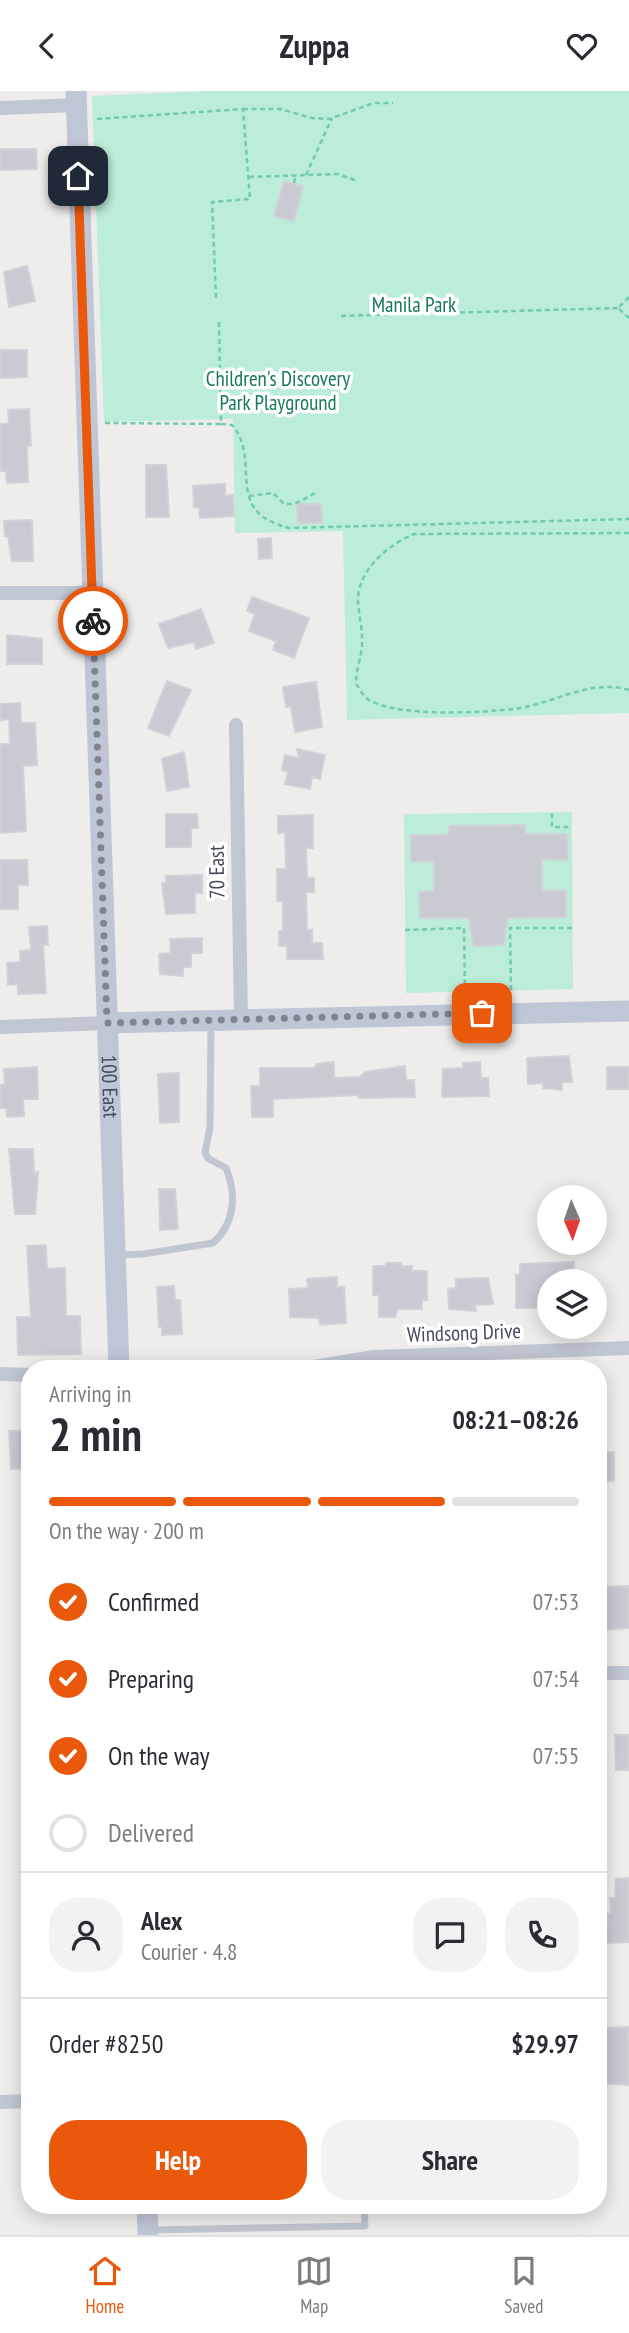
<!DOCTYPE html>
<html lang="en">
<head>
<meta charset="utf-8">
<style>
	body { margin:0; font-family:"PT Sans Narrow",sans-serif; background:#f2f2f3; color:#2b2b33; height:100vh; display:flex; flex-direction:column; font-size:26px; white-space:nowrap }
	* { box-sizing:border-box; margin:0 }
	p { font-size:23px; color:#7c7c81 }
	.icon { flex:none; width:38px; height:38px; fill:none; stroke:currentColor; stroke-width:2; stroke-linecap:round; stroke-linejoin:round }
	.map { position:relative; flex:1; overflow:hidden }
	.drawer { position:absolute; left:21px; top:1269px; width:586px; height:854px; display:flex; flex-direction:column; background:#fff; border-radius:28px; box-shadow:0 4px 18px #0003 }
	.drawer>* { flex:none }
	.needle { width:46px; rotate:178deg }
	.buttons { position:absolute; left:537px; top:1094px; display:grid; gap:14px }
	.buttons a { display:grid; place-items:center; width:70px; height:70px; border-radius:50%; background:#fff; box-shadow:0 4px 18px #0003; font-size:35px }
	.pin { position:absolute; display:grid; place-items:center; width:60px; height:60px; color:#fff; margin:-30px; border-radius:14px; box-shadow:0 4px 10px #0006 }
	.courier { position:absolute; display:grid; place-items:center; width:70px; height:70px; margin:-35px; border:5px solid #ea580c; border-radius:50%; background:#fff; color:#222; box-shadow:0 2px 9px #0007 }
	.headline em { font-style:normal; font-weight:700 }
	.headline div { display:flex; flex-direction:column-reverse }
	.headline { display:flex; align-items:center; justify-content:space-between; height:119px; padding:0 28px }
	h1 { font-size:46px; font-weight:700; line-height:52px }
	.bar { display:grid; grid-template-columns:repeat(4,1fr); gap:10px 7px; align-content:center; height:84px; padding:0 28px }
	.bar i { height:9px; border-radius:5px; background:#e1e1e2 }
	.bar .selected { background:#ea580c }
	.bar p { grid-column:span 4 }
	.line { display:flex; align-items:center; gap:18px; padding:0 28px; border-top:2px solid #e1e1e2 }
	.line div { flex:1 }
	.round { display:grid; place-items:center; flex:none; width:74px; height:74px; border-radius:28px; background:#f2f2f3 }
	ol { padding:0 28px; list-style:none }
	li { display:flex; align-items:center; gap:21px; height:77px }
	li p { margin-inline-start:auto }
	li .icon { padding:7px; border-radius:50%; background:#ea580c; color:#fff; stroke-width:4 }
	li:last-child { color:#7c7c81 }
	li i { width:38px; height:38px; border:4px solid #e1e1e2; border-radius:50% }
	.cta { display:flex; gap:14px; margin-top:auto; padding:14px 28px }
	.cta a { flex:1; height:80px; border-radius:28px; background:#ea580c; color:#fff; font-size:28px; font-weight:700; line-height:80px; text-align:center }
	.cta a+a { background:#f2f2f3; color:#2b2b33 }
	header { display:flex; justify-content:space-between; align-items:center; height:91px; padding:0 28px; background:#fff; font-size:32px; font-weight:700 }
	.tab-bar { display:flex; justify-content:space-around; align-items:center; height:98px; border-top:2px solid #e1e1e2; background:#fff; font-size:19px; color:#7c7c81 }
	.tab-bar a { display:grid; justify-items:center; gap:4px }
	.tab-bar .selected { color:#ea580c }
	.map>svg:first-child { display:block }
</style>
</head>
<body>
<header><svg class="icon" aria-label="back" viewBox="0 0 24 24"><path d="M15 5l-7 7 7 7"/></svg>Zuppa<svg class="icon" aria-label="heart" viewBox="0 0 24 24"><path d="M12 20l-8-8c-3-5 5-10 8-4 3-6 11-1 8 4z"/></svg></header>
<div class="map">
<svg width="629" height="2144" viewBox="0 0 629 2144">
	<rect width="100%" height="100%" fill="#efedec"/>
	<path fill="#bbedd8" d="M206,0H629V622L347,629L343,440L235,442L233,328L104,331L92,5Z
		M572,721L573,898L406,902L404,723Z"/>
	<path fill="#c9cad2" stroke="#d1d1d8" stroke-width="2" d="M0,58H36L37,78L0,79Z
		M284,90L303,95L294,130L274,125Z
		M27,175L35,210L9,216L4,181Z
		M1,259H27V286L1,287Z
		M29,318L31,355H27L28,391L7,392L6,380H1L0,333L9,332L8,319Z
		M146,374H166L169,426H146Z
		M225,393V405L233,404L234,425L200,427L199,416H194L193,395Z
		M297,413H321L322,432H298Z
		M32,429L33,470H12L8,445H5L4,430Z
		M271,447L272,467L259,468L258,448Z
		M252,506L309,527L294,567L273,559L276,550L249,540L255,523L247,520Z
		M201,518L214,552L196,558L194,551L168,557L159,533Z
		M7,544L42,548V573H7Z
		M167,590L191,599L169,645L148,637Z
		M316,591L322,636L295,641L291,615L286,616L283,596Z
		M20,612L21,632H35L37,674L23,675L26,740L0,742V653H10L9,628L0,629V613Z
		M297,658L325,664L320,688L312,686L310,698L285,693L288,681L282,679L285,664L299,667Z
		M184,661L189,696L167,700L162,668Z
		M166,723H197L198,737H191V756H166Z
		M313,724V757H306L307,787H314V801H306L307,839H312V852H322L323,868H287V855H279V840H283V810H277V778H286L285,741L278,742V725Z
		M525,734V743H568L567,769L542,768V800L566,799V826L507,827L504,854L474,855L469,827H420L419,801L434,800V770L411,771V744H448L449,735Z
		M0,769H27L28,794H18V818H0Z
		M202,784V802H195V822L166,823L162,792H166V785Z
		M47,835L48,854H43L46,902L18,903V893L8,894L7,872L20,871V860L31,859L29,836Z
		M202,847V862H191V876H183V885L160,883L159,863L171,862L170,848Z
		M569,965L572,991H562V999L543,997V992L528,993L527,967Z
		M334,971V987L359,986L366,981L405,975L406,989H414L415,1006L359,1007V1004L273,1008V1026H252L251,995H260V977H316V973Z
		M480,971L481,987H488L489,1005L442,1006L443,978L463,977V972Z
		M37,976L38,1008H23L24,1025L7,1026L6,1017H0V994L5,993L4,978Z
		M607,976H629V998H607Z
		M179,982V1031L160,1032L158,983Z
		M9,1058H33L34,1082L38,1081L35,1123H15Z
		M159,1098H175L178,1138L160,1139Z
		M46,1154L47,1178L65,1177L66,1225H80L81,1263L18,1264L17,1226H31L27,1155Z
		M574,1171V1190H550V1217H516V1184L520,1183V1173Z
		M386,1172H401V1175H412V1180H427V1209H422V1218H398L395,1226H379V1204H373V1175H386Z
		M337,1186V1196H344L346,1232L320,1234L319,1227L290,1226L289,1198L308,1197L307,1188Z
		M488,1187L493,1213L475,1214L476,1220L449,1218L448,1198L456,1197V1188Z
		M174,1195L175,1209H180L182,1243L162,1244V1236H159L157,1196Z
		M9,1340H30V1378H11Z
		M598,1361H614V1390H598Z
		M629,1495V1537L598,1539V1496Z
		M615,1644H629V1679H616Z
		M629,1787V1851L605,1852V1832H608V1823L611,1822L610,1807H615L616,1788Z
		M628,1936L629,1994L598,1992V1946H605V1937Z"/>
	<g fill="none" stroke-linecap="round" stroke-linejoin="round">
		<path stroke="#73cab0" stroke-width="2.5" stroke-dasharray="5 3.5" stroke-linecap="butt" d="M243,18H280L312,27L329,28L374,12H393
			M97,28L243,18L250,108L212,111L216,207
			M306,84L332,27
			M249,86L337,83L358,90
			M294,92L296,84
			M629,206L618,217L629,227
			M341,225L618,217
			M219,231L221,333L232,334C263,370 221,420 289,437L629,428
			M105,332L221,333
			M249,405L273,402L284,413C297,414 304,408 315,402
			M629,442L414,443C388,454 357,479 358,511C359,525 363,540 362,555C361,567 356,579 356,592C359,598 363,605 369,609C398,626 479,622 513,618C552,614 589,587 629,599
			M552,722V736H572
			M405,839L464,837L465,901
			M511,899L510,837H572"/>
		<path stroke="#c0c6d2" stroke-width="7" d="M119,1164L143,1163L213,1152C235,1132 237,1104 226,1077L209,1068L205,1062L210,1036L211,933
			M152,2139L365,2135L364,2114"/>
		<path stroke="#c0c6d2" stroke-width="14" d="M0,17L76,14
			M0,502H92
			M236,634L241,927
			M0,936L107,932
			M302,1278L374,1266L629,1257
			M0,1283L30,1284
			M598,1582H629
			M0,2011L30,2010"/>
		<g stroke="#bfc6d6" stroke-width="21">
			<path id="s1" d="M76,0L119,1278"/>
			<path d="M107,932L629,920"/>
			<path d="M147,2114L148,2144"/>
		</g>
	</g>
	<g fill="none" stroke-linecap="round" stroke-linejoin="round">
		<path stroke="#80848c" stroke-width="7" stroke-dasharray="0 12.6" d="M93,530L107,932L482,922"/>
		<path stroke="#ea580c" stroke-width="9" d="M78,85L93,530"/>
	</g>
	<g text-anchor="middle" stroke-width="7" stroke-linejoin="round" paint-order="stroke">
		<g font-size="21" fill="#18795a" stroke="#fff">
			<text x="414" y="221">Manila Park</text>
			<text x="278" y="295">Children's Discovery<tspan x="278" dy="24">Park Playground</tspan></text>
		</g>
		<g font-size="21" fill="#454c59" stroke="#fff">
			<text transform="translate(217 781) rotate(-91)" y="7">70 East</text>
			<text dy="7" stroke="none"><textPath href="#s1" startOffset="996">100 East</textPath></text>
			<text transform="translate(464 1242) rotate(-2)" y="7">Windsong Drive</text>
		</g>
	</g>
</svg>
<div class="buttons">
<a><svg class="needle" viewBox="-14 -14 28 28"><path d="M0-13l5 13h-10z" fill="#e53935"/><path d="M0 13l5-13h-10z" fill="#7c7c81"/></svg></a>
<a><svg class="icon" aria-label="layers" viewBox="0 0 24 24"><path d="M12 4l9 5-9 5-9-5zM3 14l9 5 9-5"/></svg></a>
</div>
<div class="pin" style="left:482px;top:922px;background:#ea580c"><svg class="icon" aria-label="bag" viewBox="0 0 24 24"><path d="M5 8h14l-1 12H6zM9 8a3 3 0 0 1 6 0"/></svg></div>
<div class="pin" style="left:78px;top:85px;background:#1f2937"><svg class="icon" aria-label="home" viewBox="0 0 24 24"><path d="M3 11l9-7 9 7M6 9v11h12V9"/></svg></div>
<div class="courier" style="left:93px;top:530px"><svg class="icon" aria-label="bike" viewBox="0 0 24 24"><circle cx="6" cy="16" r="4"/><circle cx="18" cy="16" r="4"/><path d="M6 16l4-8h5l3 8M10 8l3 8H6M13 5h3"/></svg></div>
<section class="drawer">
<div class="headline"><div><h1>2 min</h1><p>Arriving in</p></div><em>08:21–08:26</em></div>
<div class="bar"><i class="selected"></i><i class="selected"></i><i class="selected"></i><i></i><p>On the way · 200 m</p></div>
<ol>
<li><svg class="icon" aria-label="check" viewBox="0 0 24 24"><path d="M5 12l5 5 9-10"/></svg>Confirmed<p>07:53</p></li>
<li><svg class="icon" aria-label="check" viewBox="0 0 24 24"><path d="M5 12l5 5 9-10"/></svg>Preparing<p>07:54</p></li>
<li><svg class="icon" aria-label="check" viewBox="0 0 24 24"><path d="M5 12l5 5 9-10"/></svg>On the way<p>07:55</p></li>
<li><i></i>Delivered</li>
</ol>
<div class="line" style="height:126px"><a class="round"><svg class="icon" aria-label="person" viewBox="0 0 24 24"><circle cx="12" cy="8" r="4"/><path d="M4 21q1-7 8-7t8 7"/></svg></a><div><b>Alex</b><p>Courier · 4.8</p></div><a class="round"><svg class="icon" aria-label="chat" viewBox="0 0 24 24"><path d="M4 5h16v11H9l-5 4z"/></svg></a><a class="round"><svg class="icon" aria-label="phone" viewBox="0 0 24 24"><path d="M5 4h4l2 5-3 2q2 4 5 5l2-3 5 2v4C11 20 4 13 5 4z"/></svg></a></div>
<div class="line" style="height:91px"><div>Order #8250</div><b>$29.97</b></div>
<div class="cta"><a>Help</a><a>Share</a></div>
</section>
</div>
<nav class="tab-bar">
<a class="selected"><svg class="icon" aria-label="home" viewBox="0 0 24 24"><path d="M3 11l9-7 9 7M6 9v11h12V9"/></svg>Home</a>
<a><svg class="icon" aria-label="map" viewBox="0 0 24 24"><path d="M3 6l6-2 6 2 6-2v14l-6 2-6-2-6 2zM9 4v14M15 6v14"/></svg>Map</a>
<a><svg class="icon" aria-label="saved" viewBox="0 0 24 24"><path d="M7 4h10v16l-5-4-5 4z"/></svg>Saved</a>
</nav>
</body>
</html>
